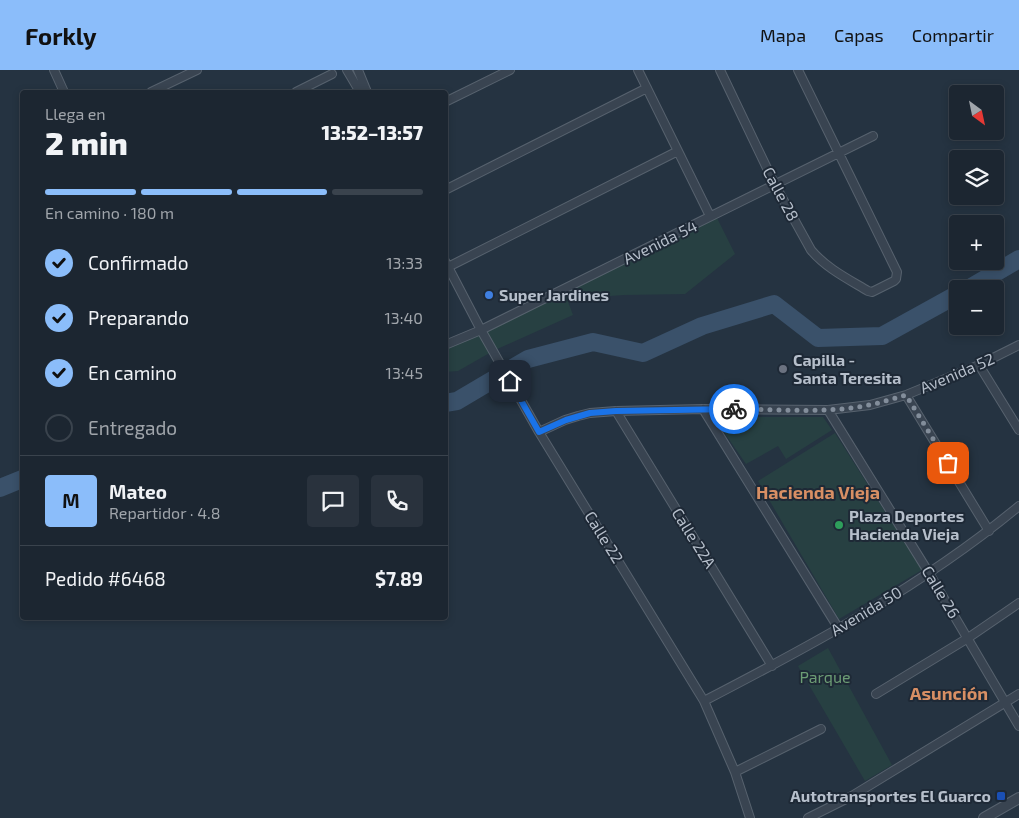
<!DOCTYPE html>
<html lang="es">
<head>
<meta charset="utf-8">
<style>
	body { margin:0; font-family:"Exo 2",sans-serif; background:#29323d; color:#f1f3f6; height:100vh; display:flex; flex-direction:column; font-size:19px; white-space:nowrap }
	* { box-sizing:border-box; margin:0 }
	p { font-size:16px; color:#a0a5ab }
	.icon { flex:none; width:28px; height:28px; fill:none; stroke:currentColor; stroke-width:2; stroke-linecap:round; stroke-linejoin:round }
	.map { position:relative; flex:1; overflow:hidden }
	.sheet { position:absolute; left:20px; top:20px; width:428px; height:530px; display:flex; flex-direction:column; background:#1c2631; border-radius:5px; box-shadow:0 2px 8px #0003,0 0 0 1px #3a434d }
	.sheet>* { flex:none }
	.needle { width:32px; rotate:147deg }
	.controls { position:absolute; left:949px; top:15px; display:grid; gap:10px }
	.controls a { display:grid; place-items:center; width:55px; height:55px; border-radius:5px; background:#1c2631; box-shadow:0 2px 8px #0003,0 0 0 1px #3a434d; font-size:25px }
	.pin { position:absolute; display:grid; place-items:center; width:42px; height:42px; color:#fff; margin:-21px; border-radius:10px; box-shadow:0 2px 8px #0006 }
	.courier { position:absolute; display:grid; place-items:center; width:50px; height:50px; margin:-25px; border:4px solid #1a73e8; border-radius:50%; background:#fff; color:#222; box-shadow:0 1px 6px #0007 }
	.head em { font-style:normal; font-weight:800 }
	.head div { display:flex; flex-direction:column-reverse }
	.head { display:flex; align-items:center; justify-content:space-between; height:85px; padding:0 25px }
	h1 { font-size:32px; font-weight:800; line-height:38px }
	.bar { display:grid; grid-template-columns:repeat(4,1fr); gap:8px 5px; align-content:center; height:60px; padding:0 25px }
	.bar i { height:6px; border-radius:4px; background:#3a434d }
	.bar .current { background:#8bbdfa }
	.bar p { grid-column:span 4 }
	.line { display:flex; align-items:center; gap:12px; padding:0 25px; border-top:1px solid #3a434d }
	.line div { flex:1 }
	.round { display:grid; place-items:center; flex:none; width:52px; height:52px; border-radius:5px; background:#29323d }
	ol { padding:0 25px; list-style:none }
	li { display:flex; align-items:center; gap:15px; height:55px }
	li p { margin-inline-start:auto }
	li .icon { padding:5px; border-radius:50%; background:#8bbdfa; color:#111; stroke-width:4 }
	li:last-child { color:#a0a5ab }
	li i { width:28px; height:28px; border:2px solid #3a434d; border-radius:50% }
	header { display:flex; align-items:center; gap:30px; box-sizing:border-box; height:70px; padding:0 25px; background:#8bbdfa; color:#111 }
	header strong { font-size:24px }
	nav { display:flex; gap:28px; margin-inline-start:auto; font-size:18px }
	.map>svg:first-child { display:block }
</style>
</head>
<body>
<header>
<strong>Forkly</strong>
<nav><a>Mapa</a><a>Capas</a><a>Compartir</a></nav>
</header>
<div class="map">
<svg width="1019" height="748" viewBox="0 0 1019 748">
	<rect width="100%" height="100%" fill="#253341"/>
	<path fill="#274042" d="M715,144L735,184L685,224L624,225L567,229L573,245L493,281L458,301L445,302V275Z
		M724,347H823L832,360L786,389L778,376L746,394L719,355Z
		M835,363L922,500L839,549L758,411Z
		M828,578L892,695L865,711L798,596Z"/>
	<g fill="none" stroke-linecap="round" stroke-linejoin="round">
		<path stroke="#3a516a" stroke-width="18" d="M968,219L1019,189
			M445,333L457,331L528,289L593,272L643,283L702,256L774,234L818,268L882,266L958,224
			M0,418L22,409"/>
		<defs>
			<path id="minor" d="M54,0L64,22
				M347,0L360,22
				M358,0L367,22
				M638,0L710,146
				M720,0L775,115L811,180C826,198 848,209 868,221L872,222L894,211L896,209L897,202L798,0
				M151,22L197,0
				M296,22L332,4
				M445,32L510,0
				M445,120L647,18
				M445,191L481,260L539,362L704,631L735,702L750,748
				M448,197L678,81
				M445,275L481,260L873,66
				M979,295L1019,360
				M906,325L989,461
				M703,339L839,559
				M828,340L929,503L1019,656
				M616,341L772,596
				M539,362L565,350L578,346L590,343L616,341L703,339L828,340L870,335L906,325L979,295L1019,275
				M876,624L968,568L1019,533
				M704,631C814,574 924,515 1019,436
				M735,702L821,659
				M808,748L852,726L1019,624"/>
			<path id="tertiary" d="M984,748L1019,728"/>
		</defs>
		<use href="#minor" stroke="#57626e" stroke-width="10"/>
		<use href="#tertiary" stroke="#57626e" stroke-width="12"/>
		<use href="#minor" stroke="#394451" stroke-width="8"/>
		<use href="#tertiary" stroke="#394451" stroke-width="10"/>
	</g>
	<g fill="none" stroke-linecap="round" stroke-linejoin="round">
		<path stroke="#838e9b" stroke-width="5" stroke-dasharray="0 9" d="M734,339C779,339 825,344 869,335C881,333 894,328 906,325L948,393"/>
		<path stroke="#1a73e8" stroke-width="6" d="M510,311L539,362L566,350L590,343L616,341L734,339"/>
	</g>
	<circle fill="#3f7fe0" stroke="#1e2936" stroke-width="2" cx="489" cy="225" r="5"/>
	<circle fill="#6b7280" stroke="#1e2936" stroke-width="2" cx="783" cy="299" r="5"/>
	<circle fill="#2e9e5b" stroke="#1e2936" stroke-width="2" cx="839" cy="455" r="5"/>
	<rect fill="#1a4fb4" stroke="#1e2936" stroke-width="2" x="996" y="721" width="10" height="10" rx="2.5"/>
	<g text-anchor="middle" stroke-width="4" stroke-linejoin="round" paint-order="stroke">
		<g font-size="16" fill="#b6bfcb" stroke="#1e2936">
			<text transform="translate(781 124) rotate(62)" y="6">Calle 28</text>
			<text transform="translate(660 172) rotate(-26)" y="6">Avenida 54</text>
			<text transform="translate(957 303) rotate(-23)" y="6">Avenida 52</text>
			<text transform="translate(604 467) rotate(58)" y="6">Calle 22</text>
			<text transform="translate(694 468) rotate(58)" y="6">Calle 22A</text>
			<text transform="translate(941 522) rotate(59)" y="6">Calle 26</text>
			<text transform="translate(866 541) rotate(-31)" y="6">Avenida 50</text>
		</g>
		<g font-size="16" font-weight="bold" fill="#b6bfcb" stroke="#1e2936" text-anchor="start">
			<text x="499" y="231">Super Jardines</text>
			<text x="793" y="296">Capilla -<tspan x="793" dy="18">Santa Teresita</tspan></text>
			<text x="849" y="452">Plaza Deportes<tspan x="849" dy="18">Hacienda Vieja</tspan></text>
			<text x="991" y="732" text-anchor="end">Autotransportes El Guarco</text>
		</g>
		<g font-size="16" fill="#6c9c74" stroke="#1e2936">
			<text x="825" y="613">Parque</text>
		</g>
		<g font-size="18" font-weight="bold" fill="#d88f64" stroke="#1e2936">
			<text x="818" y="429">Hacienda Vieja</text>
			<text x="949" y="630">Asunción</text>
		</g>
	</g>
</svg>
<div class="controls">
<a><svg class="needle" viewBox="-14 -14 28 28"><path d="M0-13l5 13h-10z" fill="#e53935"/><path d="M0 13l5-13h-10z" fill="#a0a5ab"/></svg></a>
<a><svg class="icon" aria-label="layers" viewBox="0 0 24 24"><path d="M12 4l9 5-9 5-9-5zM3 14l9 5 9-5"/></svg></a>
<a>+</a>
<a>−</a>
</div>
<div class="pin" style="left:948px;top:393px;background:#ea580c"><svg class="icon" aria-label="bag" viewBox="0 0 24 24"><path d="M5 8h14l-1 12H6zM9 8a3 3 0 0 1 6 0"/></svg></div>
<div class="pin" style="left:510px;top:311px;background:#1f2937"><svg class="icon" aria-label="home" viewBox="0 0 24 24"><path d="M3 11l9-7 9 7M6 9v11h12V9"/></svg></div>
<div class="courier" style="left:734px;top:339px"><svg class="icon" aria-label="bike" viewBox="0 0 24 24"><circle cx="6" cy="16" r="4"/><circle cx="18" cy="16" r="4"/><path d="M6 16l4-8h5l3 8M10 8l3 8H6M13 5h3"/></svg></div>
<section class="sheet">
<div class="head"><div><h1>2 min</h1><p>Llega en</p></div><em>13:52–13:57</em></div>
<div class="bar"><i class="current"></i><i class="current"></i><i class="current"></i><i></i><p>En camino · 180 m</p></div>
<ol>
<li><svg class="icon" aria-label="check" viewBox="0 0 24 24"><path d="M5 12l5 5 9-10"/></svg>Confirmado<p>13:33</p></li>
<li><svg class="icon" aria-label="check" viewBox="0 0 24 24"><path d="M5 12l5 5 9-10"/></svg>Preparando<p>13:40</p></li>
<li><svg class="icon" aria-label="check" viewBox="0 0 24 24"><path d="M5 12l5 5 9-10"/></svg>En camino<p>13:45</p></li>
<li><i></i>Entregado</li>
</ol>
<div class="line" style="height:90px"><b class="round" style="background:#8bbdfa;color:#111">M</b><div><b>Mateo</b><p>Repartidor · 4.8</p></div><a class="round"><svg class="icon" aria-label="chat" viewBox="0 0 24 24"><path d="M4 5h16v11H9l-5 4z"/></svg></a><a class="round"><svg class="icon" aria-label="phone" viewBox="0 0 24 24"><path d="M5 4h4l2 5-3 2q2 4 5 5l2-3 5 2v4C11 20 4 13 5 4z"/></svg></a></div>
<div class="line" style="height:65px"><div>Pedido #6468</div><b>$7.89</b></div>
</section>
</div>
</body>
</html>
